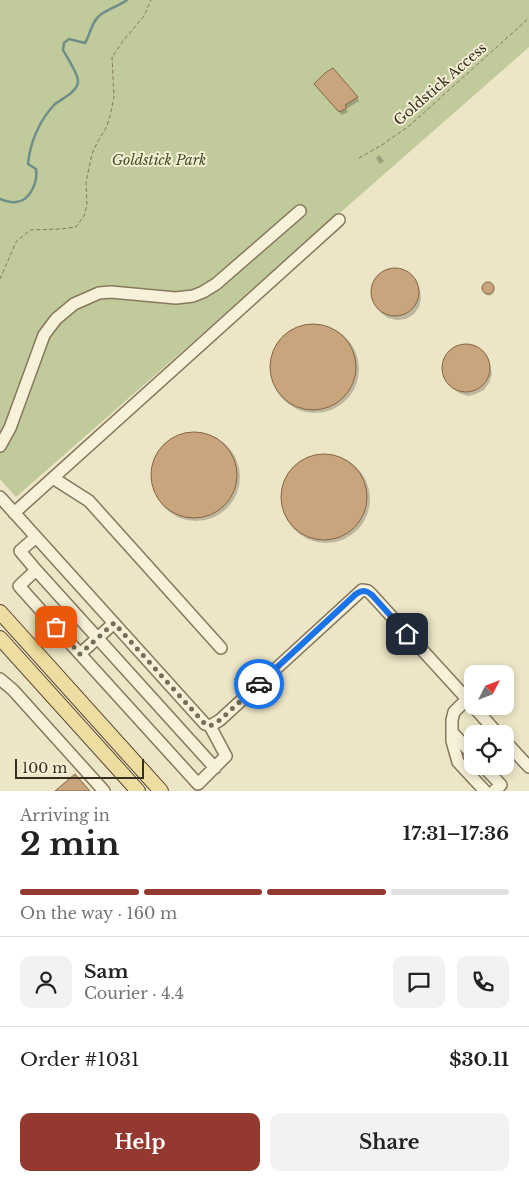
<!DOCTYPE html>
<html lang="en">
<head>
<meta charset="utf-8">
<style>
	body { margin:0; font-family:"Libre Baskerville",serif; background:#f2f2f2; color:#222; height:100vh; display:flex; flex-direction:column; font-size:19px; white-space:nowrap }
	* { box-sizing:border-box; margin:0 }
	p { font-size:16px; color:#767676 }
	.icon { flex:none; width:28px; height:28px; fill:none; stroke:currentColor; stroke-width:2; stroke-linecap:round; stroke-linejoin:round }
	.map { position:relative; height:791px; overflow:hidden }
	.side { display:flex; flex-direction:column; background:#fff; flex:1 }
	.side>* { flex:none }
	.needle { width:32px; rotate:48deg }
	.controls { position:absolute; left:464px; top:665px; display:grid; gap:10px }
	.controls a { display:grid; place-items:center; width:50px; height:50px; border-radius:10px; background:#fff; box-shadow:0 2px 8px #0003; font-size:25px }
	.scale { position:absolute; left:15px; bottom:12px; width:129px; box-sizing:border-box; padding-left:5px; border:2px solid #382e20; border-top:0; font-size:14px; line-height:18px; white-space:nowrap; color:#382e20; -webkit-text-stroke:4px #f4eed5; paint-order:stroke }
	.pin { position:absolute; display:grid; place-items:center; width:42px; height:42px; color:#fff; margin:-21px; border-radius:10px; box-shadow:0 2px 8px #0006 }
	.courier { position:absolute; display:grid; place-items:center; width:50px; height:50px; margin:-25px; border:4px solid #1a73e8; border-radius:50%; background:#fff; color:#222; box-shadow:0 1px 6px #0007 }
	.headline em { font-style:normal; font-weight:800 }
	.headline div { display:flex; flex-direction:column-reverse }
	.headline { display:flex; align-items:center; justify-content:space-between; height:85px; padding:0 20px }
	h1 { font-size:32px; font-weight:800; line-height:38px }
	.bar { display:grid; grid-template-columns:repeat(4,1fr); gap:8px 5px; align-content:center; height:60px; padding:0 20px }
	.bar i { height:6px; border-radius:4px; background:#e0e0e0 }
	.bar .current { background:#93392f }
	.bar p { grid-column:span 4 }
	.line { display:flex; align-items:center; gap:12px; padding:0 20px; border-top:1px solid #e0e0e0 }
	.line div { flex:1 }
	.round { display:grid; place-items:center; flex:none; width:52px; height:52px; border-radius:10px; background:#f2f2f2 }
	.primary-button { display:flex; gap:10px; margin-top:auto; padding:10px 20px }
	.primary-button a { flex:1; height:58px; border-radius:10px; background:#93392f; color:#fff; font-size:20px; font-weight:800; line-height:58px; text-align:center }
	.primary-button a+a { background:#f2f2f2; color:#222 }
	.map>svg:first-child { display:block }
</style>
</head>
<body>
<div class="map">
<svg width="529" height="791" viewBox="0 0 529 791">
	<rect width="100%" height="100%" fill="#ece5c6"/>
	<path fill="#c0ca9a" d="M0,0H529V47L16,497L0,479Z"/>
	<path fill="#0003" d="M318,88L357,97L359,101L346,109L348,112L342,115Z
		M379,155L384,161L380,164L376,158Z
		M397,270L405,272L412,277L420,290L421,299L419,307L414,314L406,319L397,320L388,318L381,313L374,300L373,291L375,282L380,275L388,271Z
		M483.5 290a5.5 5.5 0 1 1 11 0a5.5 5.5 0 1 1-11 0Z
		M271 369a44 44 0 1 1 88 0a44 44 0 1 1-88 0Z
		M467,345L476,347L483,353L490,365L492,374L489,383L484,390L476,394L468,396L459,393L452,388L444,375L443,367L445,358L451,351L458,346Z
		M152 477a44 44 0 1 1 88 0a44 44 0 1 1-88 0Z
		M282 499a44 44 0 1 1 88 0a44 44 0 1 1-88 0Z"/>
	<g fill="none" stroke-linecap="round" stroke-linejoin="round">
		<path stroke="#6e8e8a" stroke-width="2.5" d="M0,199C5,201 11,203 16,202C30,201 38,182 36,169L28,164C30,143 39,121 54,105C61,99 78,92 78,81C78,74 67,57 63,50L64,43L69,39L85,43C90,35 91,24 98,17C103,11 119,6 127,0"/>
	</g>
	<path fill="#c9a57e" stroke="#856443" d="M333,68L358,97L345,105L347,108L339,112L314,84L325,73Z
		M371 292a24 24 0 1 1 48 0a24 24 0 1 1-48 0Z
		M482 288a6 6 0 1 1 12 0a6 6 0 1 1-12 0Z
		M270 367a43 43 0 1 1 86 0a43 43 0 1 1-86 0Z
		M442 368a24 24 0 1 1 48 0a24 24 0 1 1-48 0Z
		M151 475a43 43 0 1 1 86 0a43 43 0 1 1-86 0Z
		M281 497a43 43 0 1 1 86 0a43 43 0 1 1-86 0Z
		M75,774L90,791H55Z"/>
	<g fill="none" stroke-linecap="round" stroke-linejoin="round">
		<defs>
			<path id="minor" d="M0,446L10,428L44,335L56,319L74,304L99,293L111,292L176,298L193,296L203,292L216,284L300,211
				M53,478L89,501L221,648
				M0,497L205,724L210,726L220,720L362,590L368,591L372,595L467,699
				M14,513L339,220
				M36,537L20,551L36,570
				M114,623L80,654L198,784L226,756L210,726
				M80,654L19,586L36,570L215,768
				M0,679L13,690L104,791
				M472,706L467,699L454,712L452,720V741L458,762L485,791
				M473,706L498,734
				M452,732L472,754
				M505,741L529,767
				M483,766L501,785L494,791"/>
			<path id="major" d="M0,612L161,791
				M0,638L138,791"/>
		</defs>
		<use href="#minor" stroke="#87775c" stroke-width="14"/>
		<use href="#major" stroke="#554530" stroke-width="16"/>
		<path stroke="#87775c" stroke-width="1" stroke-dasharray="4 2.5" stroke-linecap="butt" d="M359,158L382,145L409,126L529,18
			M0,279L16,242L30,230L61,229L76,227L84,216L87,205L86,182L92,154L98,141L106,128L110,116L114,97L112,57L123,41L144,16L151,0"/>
		<use href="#minor" stroke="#f7f1d9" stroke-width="11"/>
		<use href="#major" stroke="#eedda0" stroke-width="14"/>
	</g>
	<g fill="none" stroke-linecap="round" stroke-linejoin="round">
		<path stroke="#776e5a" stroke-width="5" stroke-dasharray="0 9" d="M56,627L80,654L114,623L205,724L210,726L220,720L259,684"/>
		<path stroke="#1a73e8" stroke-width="6" d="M259,684L356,594C363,590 366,590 372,595L407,634"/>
	</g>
	<g text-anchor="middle" stroke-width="4" stroke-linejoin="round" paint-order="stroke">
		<g font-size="14" fill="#382e20" stroke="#f4eed5">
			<text transform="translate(440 84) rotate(-41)" y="5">Goldstick Access</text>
		</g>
		<g font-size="14" font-style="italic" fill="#445327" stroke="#f4eed5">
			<text x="159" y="165">Goldstick Park</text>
		</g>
	</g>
</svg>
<div class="controls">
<a><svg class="needle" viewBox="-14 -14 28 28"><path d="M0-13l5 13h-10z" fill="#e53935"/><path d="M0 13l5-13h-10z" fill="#767676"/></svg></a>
<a><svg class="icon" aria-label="locate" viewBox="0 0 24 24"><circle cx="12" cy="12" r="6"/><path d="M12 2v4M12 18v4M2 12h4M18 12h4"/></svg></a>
</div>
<div class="scale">100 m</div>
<div class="pin" style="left:56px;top:627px;background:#ea580c"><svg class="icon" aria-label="bag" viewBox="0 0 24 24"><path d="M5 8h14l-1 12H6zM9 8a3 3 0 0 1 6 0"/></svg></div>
<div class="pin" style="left:407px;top:634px;background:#1f2937"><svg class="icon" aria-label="home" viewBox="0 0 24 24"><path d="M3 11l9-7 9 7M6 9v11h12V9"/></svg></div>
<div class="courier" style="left:259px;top:684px"><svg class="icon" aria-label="car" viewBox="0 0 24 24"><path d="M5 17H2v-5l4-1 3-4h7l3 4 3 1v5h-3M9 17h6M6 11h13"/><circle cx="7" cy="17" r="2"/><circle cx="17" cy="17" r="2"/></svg></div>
</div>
<section class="side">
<div class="headline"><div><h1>2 min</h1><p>Arriving in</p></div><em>17:31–17:36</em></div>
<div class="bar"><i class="current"></i><i class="current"></i><i class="current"></i><i></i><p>On the way · 160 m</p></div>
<div class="line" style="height:90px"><a class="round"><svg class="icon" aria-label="person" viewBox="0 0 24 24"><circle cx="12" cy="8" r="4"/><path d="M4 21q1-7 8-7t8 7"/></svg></a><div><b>Sam</b><p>Courier · 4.4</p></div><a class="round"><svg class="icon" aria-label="chat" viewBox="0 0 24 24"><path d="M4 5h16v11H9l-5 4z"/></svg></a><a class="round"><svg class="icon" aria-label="phone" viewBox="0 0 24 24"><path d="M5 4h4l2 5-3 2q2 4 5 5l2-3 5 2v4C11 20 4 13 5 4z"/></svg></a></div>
<div class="line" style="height:65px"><div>Order #1031</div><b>$30.11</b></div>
<div class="primary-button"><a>Help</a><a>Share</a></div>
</section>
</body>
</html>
